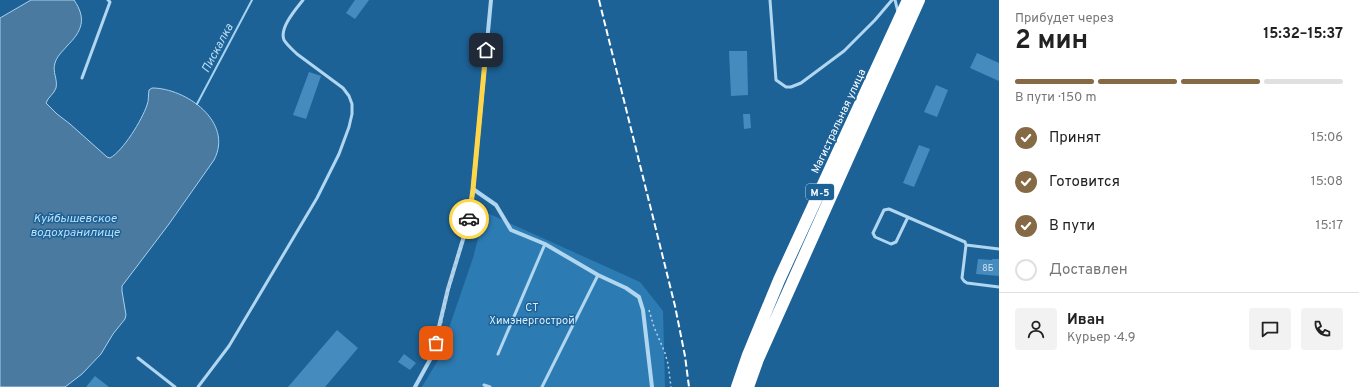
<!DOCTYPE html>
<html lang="ru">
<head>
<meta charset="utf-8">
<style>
	body { margin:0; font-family:Overpass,sans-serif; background:#f2f2f2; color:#222; height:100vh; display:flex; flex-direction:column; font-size:15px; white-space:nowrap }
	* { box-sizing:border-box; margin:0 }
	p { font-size:13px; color:#767676 }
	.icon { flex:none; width:22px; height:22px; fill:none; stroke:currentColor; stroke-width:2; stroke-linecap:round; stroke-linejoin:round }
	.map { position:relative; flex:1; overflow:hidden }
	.details { display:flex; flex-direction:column; background:#fff; width:360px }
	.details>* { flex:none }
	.pin { position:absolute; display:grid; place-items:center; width:34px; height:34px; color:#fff; margin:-17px; border-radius:8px; box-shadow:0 2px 6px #0006 }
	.courier { position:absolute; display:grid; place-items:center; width:40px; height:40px; margin:-20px; border:3px solid #ffd54a; border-radius:50%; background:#fff; color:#222; box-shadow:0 1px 5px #0007 }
	.summary em { font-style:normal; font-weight:700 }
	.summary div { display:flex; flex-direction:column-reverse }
	.summary { display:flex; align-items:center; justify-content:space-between; height:68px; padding:0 16px }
	h1 { font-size:26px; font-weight:700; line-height:30px }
	.bar { display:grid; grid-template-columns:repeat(4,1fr); gap:6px 4px; align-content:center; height:48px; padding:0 16px }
	.bar i { height:5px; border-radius:3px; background:#e0e0e0 }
	.bar .selected { background:#856a45 }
	.bar p { grid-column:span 4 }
	.line { display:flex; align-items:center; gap:10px; padding:0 16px; border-top:1px solid #e0e0e0 }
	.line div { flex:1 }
	.round { display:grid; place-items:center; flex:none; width:42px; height:42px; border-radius:4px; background:#f2f2f2 }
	ol { padding:0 16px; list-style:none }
	li { display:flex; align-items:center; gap:12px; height:44px }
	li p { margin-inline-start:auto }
	li .icon { padding:4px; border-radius:50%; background:#856a45; color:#fff; stroke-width:4 }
	li:last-child { color:#767676 }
	li i { width:22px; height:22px; border:2px solid #e0e0e0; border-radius:50% }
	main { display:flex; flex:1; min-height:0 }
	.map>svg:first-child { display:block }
</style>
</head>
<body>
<main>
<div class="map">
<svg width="999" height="387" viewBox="0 0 999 387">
	<rect width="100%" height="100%" fill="#1d6297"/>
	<path fill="#2d7bb3" d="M485,212L640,282L663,311L665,387H422L438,360L473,258Z"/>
	<path fill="#4a7a9f" stroke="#a5d2f1" d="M31,0H74C87,19 82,31 67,46C62,52 57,56 55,63C52,72 58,79 56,88C54,94 48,97 46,103L57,114L70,124L107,157L110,158C123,151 142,120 147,105C149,101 148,95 149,90L152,88C186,88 234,122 214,160L169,224L122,286V291L126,315L125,319L113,334L101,354L82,374L65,387H0V18Z"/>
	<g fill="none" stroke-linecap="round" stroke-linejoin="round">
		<path stroke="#a5d2f1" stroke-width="2" d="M197,104L252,0"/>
	</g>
	<path fill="#458bbe" d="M355,0H369L355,19L346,13Z
		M729,51H747L748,95L731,96Z
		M977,53L999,63V81L970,68Z
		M309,72L321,76L306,119L293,115Z
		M936,85L948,90L937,117L924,112Z
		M743,114H750L751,128L744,129Z
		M919,145L930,149L914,187L903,183Z
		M978,259L992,260V259H999V276L976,274Z
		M337,330L358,348L325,387H288Z
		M404,354L416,363L410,370L398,362Z
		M95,376L109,387H86Z"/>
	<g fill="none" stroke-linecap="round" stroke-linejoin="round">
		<path stroke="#b1d6f0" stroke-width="1.5" stroke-dasharray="2 3" stroke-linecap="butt" d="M649,310L654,327L665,353L668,364L671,387"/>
		<path stroke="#b1d6f0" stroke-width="3" d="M770,0L776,80L786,87H791L801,83L844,51L875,20L892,0
			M895,0L898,12
			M82,78L110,2L108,0
			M908,217L896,242L891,244L875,237L873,233L884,210L889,209L965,242L966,245L962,278L964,281L967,283L999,287
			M966,245L999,249
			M498,354L545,244
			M138,358L175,387
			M484,385L490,387
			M198,387L229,346L317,198L339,154L349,127L352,114V104L349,96L343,88L297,54C293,50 287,45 284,40C279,28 296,9 303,0
			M542,387L598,275"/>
		<path stroke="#b1d6f0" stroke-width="4" d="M473,189L496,205L511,230L545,244L598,275L626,288L639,297L643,310L652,387
			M415,387L432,356L448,289L468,223L473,189L491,0"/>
		<path stroke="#fff" stroke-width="12" d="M737,387L748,355L779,280L908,0
			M748,387L758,359L919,0"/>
		<path stroke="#fff" stroke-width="2" stroke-dasharray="7 3" stroke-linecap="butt" d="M599,0L675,306L685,356L689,387"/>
	</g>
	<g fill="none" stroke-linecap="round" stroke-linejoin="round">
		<path stroke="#b0c8db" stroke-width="4" stroke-dasharray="0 7.2" d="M436,343L448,289L469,219"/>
		<path stroke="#ffd54a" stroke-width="5" d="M469,219L473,189L486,50"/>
	</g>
	<g text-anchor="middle" stroke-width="3" stroke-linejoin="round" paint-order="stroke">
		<g font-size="9" fill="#d0e2ef">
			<text x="988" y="271">8Б</text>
		</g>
		<rect fill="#1d6297" stroke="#bbd0e0" stroke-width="1" x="806" y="184" width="28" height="16" rx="3"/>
		<g font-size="10" font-weight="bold" fill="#fff">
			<text x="820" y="196">М-5</text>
		</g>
		<g font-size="11" fill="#fff" stroke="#1d6297">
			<text transform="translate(838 121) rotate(-65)" y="4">Магистральная улица</text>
		</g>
		<g font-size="11" fill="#d8ecfb" stroke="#1d6297">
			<text x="532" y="311">СТ<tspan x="532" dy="13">Химэнергострой</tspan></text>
		</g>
		<g font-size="12" font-style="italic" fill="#bedff6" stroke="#1d6297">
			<text transform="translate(217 48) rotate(-62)" y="4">Пискалка</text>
			<text x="75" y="222">Куйбышевское<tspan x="75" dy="14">водохранилище</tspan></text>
		</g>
	</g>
</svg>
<div class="pin" style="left:436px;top:343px;background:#ea580c"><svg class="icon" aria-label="bag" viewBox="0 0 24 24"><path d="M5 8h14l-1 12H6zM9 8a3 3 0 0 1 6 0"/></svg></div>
<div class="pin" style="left:486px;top:50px;background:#1f2937"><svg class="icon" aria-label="home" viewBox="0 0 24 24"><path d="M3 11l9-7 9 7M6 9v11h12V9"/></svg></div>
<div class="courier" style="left:469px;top:219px"><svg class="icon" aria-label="car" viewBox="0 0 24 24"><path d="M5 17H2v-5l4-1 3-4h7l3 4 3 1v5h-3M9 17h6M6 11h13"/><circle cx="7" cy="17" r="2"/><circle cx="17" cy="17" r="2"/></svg></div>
</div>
<section class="details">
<div class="summary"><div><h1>2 мин</h1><p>Прибудет через</p></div><em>15:32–15:37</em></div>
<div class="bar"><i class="selected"></i><i class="selected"></i><i class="selected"></i><i></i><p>В пути · 150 m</p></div>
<ol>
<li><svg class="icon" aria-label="check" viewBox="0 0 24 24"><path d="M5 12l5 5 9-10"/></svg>Принят<p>15:06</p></li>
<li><svg class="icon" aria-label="check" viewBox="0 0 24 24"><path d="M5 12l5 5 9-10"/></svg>Готовится<p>15:08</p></li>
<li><svg class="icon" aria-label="check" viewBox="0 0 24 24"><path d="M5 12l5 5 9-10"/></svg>В пути<p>15:17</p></li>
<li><i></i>Доставлен</li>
</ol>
<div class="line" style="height:72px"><a class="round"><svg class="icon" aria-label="person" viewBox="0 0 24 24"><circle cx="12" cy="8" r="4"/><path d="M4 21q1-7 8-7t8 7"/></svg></a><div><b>Иван</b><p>Курьер · 4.9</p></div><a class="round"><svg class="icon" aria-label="chat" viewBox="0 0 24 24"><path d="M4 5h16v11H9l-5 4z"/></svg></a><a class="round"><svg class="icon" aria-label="phone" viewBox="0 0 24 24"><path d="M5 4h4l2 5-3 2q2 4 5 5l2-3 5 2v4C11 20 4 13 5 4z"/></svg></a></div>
</section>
</main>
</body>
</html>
